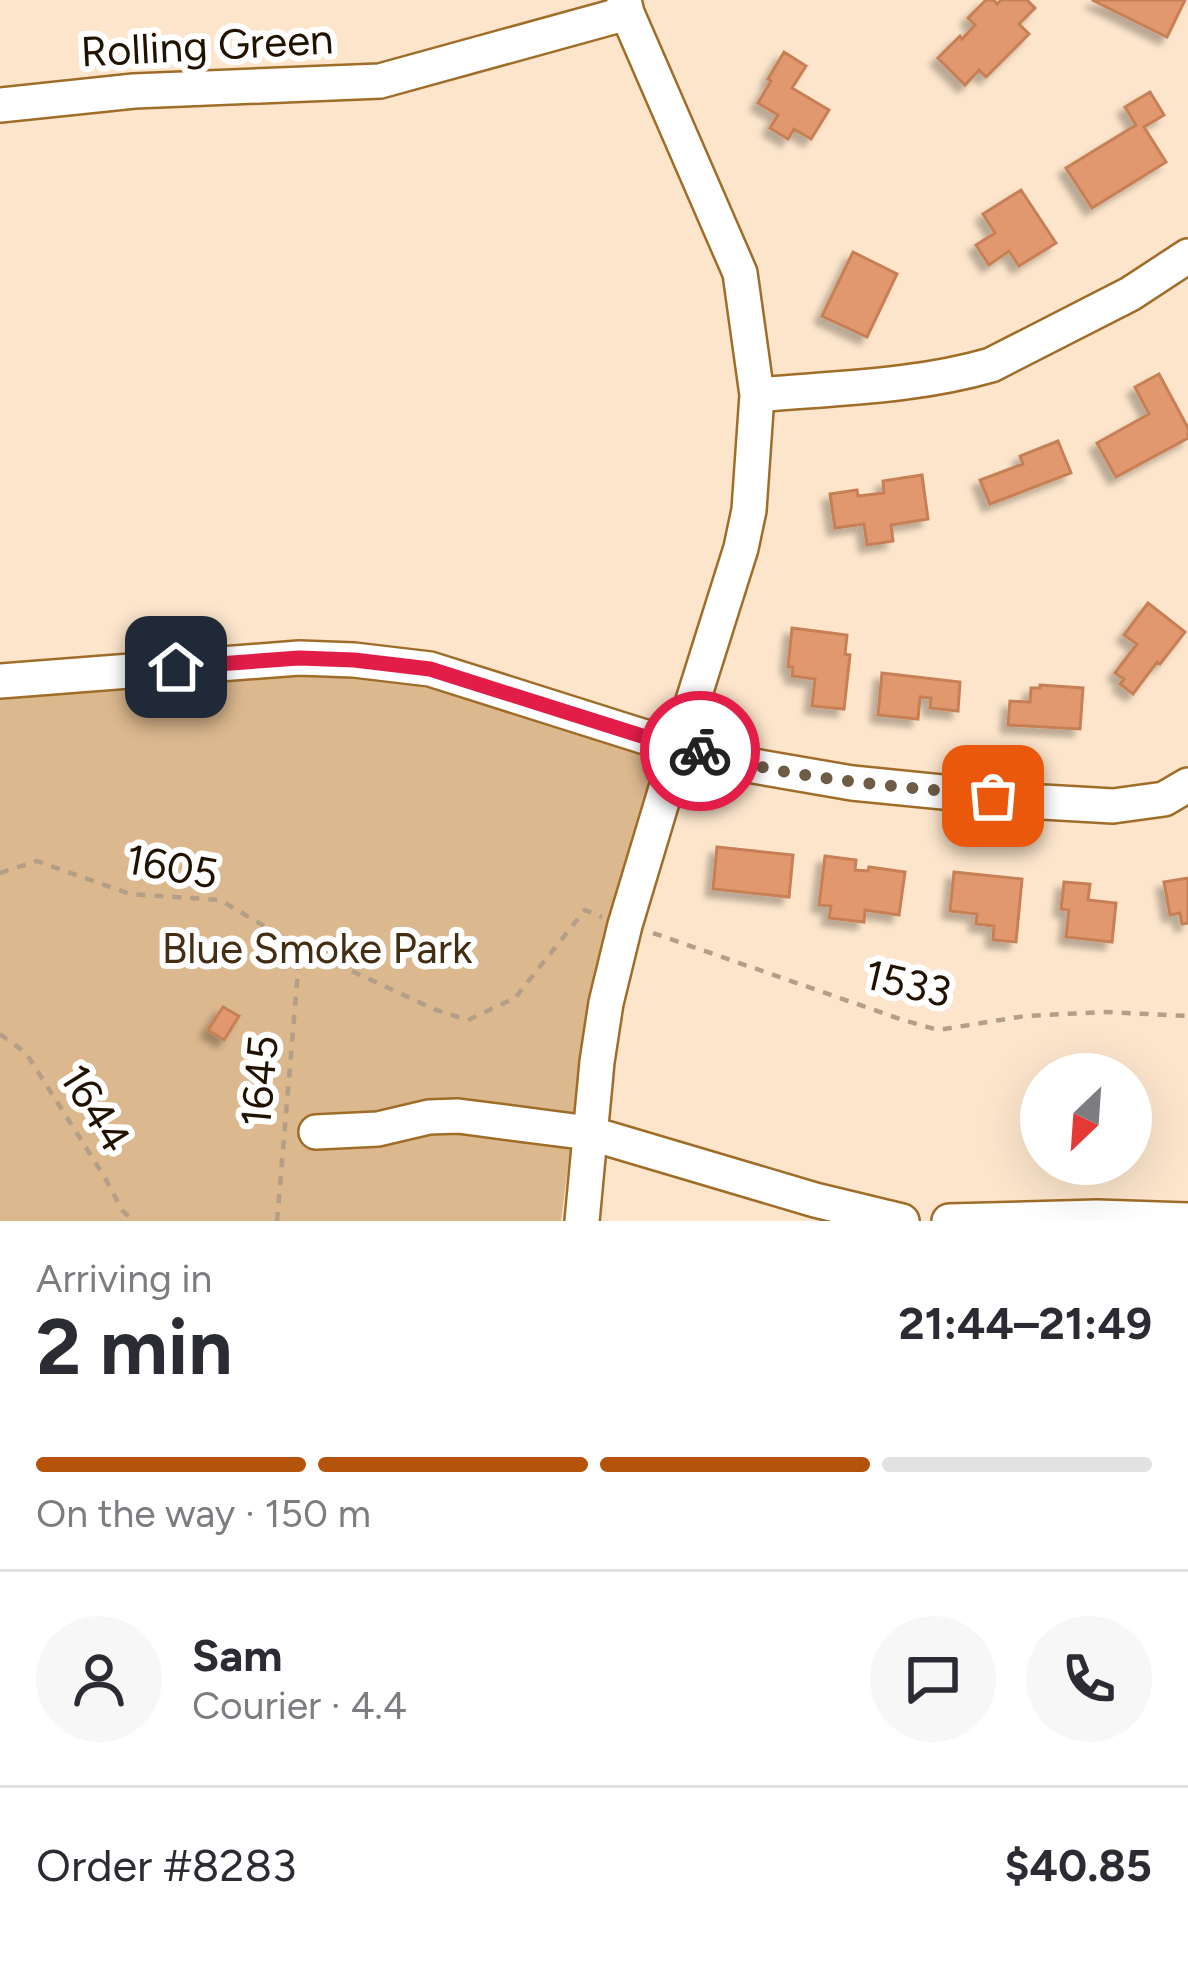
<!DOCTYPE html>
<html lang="en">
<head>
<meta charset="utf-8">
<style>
	body { margin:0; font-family:Figtree,sans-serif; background:#f7f7f7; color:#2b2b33; height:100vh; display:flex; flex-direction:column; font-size:45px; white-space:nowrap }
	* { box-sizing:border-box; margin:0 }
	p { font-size:39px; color:#7c7c81 }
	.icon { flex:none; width:66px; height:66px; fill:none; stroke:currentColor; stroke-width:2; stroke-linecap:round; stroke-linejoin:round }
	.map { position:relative; height:1221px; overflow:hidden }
	.sheet { display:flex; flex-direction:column; background:#fff; flex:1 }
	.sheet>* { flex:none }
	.needle { width:78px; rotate:205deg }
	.tools { position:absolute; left:1020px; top:1053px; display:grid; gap:24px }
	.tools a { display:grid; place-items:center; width:132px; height:132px; border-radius:50%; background:#fff; box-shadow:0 12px 48px #0002; font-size:60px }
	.pin { position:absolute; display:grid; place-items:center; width:102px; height:102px; color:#fff; margin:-51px; border-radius:24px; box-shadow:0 6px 18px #0006 }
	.courier { position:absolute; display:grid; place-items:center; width:120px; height:120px; margin:-60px; border:9px solid #e11d48; border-radius:50%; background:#fff; color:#222; box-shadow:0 3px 15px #0007 }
	.overview em { font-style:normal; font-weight:700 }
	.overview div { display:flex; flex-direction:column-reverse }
	.overview { display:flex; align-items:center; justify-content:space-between; height:204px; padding:0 36px }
	h1 { font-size:78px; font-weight:700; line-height:90px }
	.bar { display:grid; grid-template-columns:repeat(4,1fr); gap:18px 12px; align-content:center; height:144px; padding:0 36px }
	.bar i { height:15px; border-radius:9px; background:#e1e1e2 }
	.bar .current { background:#b45309 }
	.bar p { grid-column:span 4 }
	.line { display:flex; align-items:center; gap:30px; padding:0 36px; border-top:3px solid #e1e1e2 }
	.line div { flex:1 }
	.round { display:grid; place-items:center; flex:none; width:126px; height:126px; border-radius:63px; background:#f7f7f7 }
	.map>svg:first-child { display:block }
</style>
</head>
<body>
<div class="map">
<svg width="1188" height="1221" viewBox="0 0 1188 1221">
	<defs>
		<filter id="shadow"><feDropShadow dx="-7" dy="7" stdDeviation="3" flood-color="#0004"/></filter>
	</defs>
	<rect width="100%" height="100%" fill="#fce5cb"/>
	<path fill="#dbb88e" d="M355,673L419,681L617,740L642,753L652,776L588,1009L561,1221H0V696L179,679Z"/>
	<path fill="#e1986e" stroke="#c78055" stroke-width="3" filter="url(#shadow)" d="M986,0H994L997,4L1001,0H1027L1035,8L1019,24L1029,34L986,77L979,70L965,85L938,58L960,36L962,39L975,25L968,18Z
		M1092,0H1185L1167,37Z
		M784,52L806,66L792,88L829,110L811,139L794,129L788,139L770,128L778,115L758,103L771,81L768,79Z
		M1150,92L1164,115L1144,127L1166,162L1092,208L1066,168L1136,125L1125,107Z
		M1021,190L1056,243L1019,266L1009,251L989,265L976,245L995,233L983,214Z
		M853,252L897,274L867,337L822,316Z
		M1159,374L1188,428V438L1116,477L1097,443L1149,414L1135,387Z
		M1058,441L1071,473L990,504L980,480L1023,464L1020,456Z
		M922,475L928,519L891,525L893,541L867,545L864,524L835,528L830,494L857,490L858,496L884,493L883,481Z
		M1148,603L1185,632L1160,664L1157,662L1133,694L1120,684L1124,679L1115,673L1137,644L1124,635Z
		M792,628L847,635L845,654L850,655L844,709L812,706L815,679L792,676L793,667H788Z
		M882,673L960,682L958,711L930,708L931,698L920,697L918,719L878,715Z
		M1040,685L1083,688L1080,729L1008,725L1010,701L1030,702L1031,688H1040Z
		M717,847L793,855L789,897L713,889Z
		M825,856L856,860L855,870L868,871L869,867L905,872L899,915L865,910L864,922L829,918L831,906L819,905Z
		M954,872L1022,879L1016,942L993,940L994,926L976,924L977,914L950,911Z
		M1188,878V923L1182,924L1180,913L1170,915L1164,882Z
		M1064,882L1090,884L1088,900L1116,903L1112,942L1066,937L1069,910L1061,909Z
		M223,1007L239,1016L224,1040L208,1030Z"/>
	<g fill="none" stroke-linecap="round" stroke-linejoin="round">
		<defs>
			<path id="minor" d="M0,105L134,91L380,81L627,13
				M757,395C835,388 915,387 991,365L1130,294L1188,256
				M0,681L299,658L354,660L430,669L642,736L742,764L852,783L1043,802L1113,806L1164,799L1188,785
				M316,1132L378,1129L429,1117L458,1116L589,1133L815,1200L902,1221
				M582,1221L597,1062L606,1003L625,925L679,745L741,548L749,510L757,395L740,273L627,13L624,0
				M949,1221L1097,1217L1188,1220"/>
		</defs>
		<use href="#minor" stroke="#9f6d28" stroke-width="38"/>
		<path stroke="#b39e87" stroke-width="4.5" stroke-dasharray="9 9" stroke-linecap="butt" d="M0,873L37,861L130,894L220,900L300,947L436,1010L468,1020L515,998L585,910L602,917
			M653,933L903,1020L938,1030L1025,1016L1105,1012L1188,1016
			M0,1034L26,1053L104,1176L122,1210L133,1221
			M277,1221L300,947"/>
		<use href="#minor" stroke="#fff" stroke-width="33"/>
	</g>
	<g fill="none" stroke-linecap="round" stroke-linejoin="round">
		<path stroke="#6e5c47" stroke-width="12" stroke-dasharray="0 21.6" d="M700,751C795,781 894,785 993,796"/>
		<path stroke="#e11d48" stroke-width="15" d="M176,667L299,658L354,660L430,669L642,736L700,751"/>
	</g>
	<g text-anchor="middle" stroke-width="12" stroke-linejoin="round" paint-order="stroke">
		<g font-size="42" fill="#211200" stroke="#fff">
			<text transform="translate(207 45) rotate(-3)" y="15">Rolling Green</text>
			<text transform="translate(172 866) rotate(10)" y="15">1605</text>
			<text transform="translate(908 983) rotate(13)" y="15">1533</text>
			<text transform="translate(259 1081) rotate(-85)" y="15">1645</text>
			<text transform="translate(96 1108) rotate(58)" y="15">1644</text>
		</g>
		<g font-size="42" fill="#442e12" stroke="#fff">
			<text x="317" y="963">Blue Smoke Park</text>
		</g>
	</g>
</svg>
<div class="tools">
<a><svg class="needle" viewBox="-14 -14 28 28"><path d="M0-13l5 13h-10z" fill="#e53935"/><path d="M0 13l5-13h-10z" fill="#7c7c81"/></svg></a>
</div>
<div class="pin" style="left:993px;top:796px;background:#ea580c"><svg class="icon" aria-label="bag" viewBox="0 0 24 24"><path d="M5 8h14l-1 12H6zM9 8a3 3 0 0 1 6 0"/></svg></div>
<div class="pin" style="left:176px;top:667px;background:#1f2937"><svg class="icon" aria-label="home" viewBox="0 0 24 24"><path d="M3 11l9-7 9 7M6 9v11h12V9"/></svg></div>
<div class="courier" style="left:700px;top:751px"><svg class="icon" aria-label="bike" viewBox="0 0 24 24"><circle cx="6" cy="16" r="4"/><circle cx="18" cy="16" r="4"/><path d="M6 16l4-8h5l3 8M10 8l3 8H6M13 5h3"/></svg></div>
</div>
<section class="sheet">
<div class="overview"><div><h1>2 min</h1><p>Arriving in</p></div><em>21:44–21:49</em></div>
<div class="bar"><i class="current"></i><i class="current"></i><i class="current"></i><i></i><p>On the way · 150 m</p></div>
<div class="line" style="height:216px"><a class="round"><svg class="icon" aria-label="person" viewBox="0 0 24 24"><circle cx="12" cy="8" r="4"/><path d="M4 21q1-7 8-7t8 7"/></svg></a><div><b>Sam</b><p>Courier · 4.4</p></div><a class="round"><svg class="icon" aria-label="chat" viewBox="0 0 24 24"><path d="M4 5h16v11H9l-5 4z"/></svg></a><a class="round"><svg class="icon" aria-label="phone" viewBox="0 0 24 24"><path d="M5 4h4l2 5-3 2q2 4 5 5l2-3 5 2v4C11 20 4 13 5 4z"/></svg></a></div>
<div class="line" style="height:156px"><div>Order #8283</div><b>$40.85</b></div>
</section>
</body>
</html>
